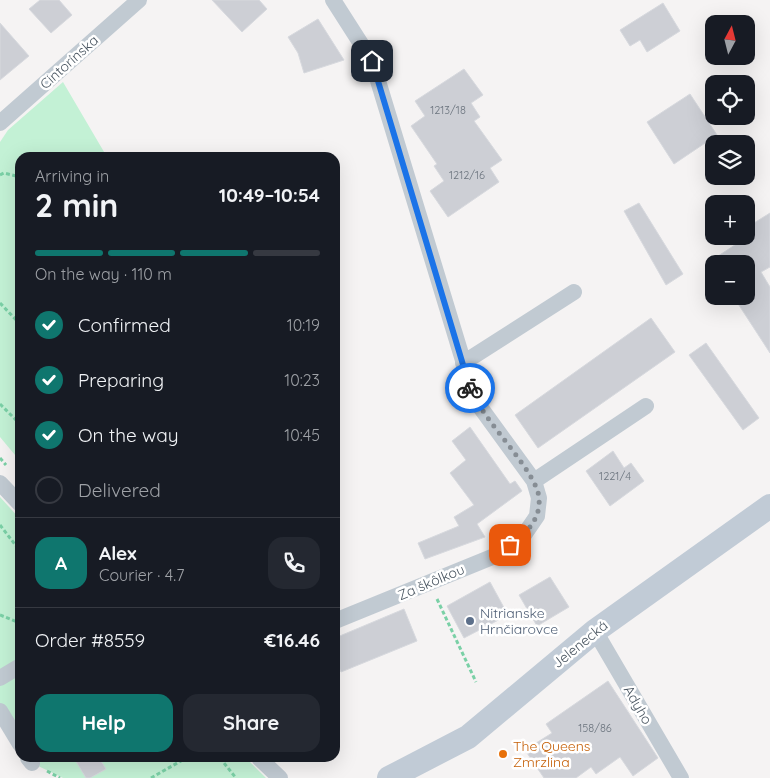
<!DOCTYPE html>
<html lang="en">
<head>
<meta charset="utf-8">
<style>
	body { margin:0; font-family:Quicksand,sans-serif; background:#242831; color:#f1f3f6; height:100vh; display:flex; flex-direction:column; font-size:19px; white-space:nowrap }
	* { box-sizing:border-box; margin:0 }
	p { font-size:16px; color:#9ea1a6 }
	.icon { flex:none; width:28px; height:28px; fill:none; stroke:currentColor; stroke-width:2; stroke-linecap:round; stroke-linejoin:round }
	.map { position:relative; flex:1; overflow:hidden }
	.drawer { position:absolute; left:15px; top:152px; width:325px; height:610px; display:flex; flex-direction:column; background:#171b24; border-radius:15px; box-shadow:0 5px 20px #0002 }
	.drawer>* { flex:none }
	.needle { width:32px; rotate:7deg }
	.fabs { position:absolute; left:705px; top:15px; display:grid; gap:10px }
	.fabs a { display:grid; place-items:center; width:50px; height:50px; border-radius:10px; background:#171b24; box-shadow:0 5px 20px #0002; font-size:25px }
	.pin { position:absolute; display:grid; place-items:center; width:42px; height:42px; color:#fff; margin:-21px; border-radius:10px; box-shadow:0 2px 8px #0006 }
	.courier { position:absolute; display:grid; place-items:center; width:50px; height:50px; margin:-25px; border:4px solid #1a73e8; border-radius:50%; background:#fff; color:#222; box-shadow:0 1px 6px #0007 }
	.head em { font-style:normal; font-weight:800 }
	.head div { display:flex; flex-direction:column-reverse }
	.head { display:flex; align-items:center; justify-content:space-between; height:85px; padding:0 20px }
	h1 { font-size:32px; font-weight:800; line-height:38px }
	.bar { display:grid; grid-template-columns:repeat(4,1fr); gap:8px 5px; align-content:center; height:60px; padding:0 20px }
	.bar i { height:6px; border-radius:4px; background:#363941 }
	.bar .selected { background:#0f766e }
	.bar p { grid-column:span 4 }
	.line { display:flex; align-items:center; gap:12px; padding:0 20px; border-top:1px solid #363941 }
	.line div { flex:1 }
	.round { display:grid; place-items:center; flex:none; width:52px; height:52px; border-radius:15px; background:#242831 }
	ol { padding:0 20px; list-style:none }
	li { display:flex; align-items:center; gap:15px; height:55px }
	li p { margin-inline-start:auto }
	li .icon { padding:5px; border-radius:50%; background:#0f766e; color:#fff; stroke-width:4 }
	li:last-child { color:#9ea1a6 }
	li i { width:28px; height:28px; border:2px solid #363941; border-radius:50% }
	.button { display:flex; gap:10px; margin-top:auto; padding:10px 20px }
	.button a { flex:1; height:58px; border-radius:15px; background:#0f766e; color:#fff; font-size:20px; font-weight:800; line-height:58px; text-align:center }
	.button a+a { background:#242831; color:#f1f3f6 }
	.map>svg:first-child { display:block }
</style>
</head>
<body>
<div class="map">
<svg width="770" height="778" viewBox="0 0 770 778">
	<rect width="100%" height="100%" fill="#f5f3f3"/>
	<path fill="#c3f1d5" d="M63,82L107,157L20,158V461L0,437V142L8,130Z
		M0,497L20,519V743L0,708Z
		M28,758H246L266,778H63L32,763Z"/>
	<path fill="#cdcfd5" stroke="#d7d9de" d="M40,0H59L72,15L51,33L29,9Z
		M212,0H259L267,9L242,32Z
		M663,3L680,31L647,52L640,40L630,46L620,30Z
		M318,19L344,60L304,73L298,53L288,37Z
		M0,23L29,56L0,80Z
		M464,69L483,95L471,103L480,117L474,121L502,160L490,168L499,182L448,217L430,191L444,181L434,166L437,164L411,126L425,116L415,101Z
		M690,94L717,135L674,164L647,122Z
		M639,203L683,274L666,285L624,211Z
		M770,213V267L761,272L770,287V353L733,296H746V264H706L747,237L746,228Z
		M651,318L675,352L538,448L515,415Z
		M706,343L759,418L743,430L689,355Z
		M470,427L510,484L515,481L522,491L477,524L485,537L425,559L418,543L459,526L454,517L474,505L450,473L466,460L452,441Z
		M613,451L624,468L631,463L644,481L610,506L586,471Z
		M550,577L569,607L537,626L519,595Z
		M490,582L508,615L464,638L447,606Z
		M404,609L417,641L341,672L335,658V638Z
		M608,681L658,758L633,776L620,757L596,774L591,767L576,778H544L525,750L552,733L546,724Z
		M74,758H99L106,769L90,778H86Z"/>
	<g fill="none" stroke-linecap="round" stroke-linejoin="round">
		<path stroke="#7ad0a6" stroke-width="3" stroke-dasharray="4 2.5" stroke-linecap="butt" d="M0,175L4,173L16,176L20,181
			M0,303L20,324
			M0,404L20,424
			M0,458L6,465
			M0,525L20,551
			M437,599L476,682
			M0,615L20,623
			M220,758L236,778
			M47,771L60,778
			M151,778L186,758"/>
		<path stroke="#c1cad2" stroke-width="16" d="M333,0L372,61L475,400L534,481L539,498L537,516L524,535L497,555L335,621
			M0,123L139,0
			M463,363L574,292
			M534,481L646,406
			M0,483L20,504
			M595,631L681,778
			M0,678L20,666
			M0,711L20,744
			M28,758L32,763
			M259,758L280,778"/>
		<path stroke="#c1cbd6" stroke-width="24" d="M389,778L468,737L595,631L770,506"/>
	</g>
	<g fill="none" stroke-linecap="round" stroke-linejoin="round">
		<path stroke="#868d94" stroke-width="5" stroke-dasharray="0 9" d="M470,388C483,421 537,471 539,498C541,519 526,534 510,545"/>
		<path stroke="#1a73e8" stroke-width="6" d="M372,61L470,388"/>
	</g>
	<circle fill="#5c6f8a" stroke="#fff" stroke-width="2" cx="470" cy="621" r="5"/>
	<circle fill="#e8710a" stroke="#fff" stroke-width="2" cx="503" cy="754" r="5"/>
	<g text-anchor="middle" stroke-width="5" stroke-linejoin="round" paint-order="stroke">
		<g font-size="11" fill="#6b747e">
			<text x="448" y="114">1213/18</text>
			<text x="467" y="179">1212/16</text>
			<text x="615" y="480">1221/4</text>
			<text x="595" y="732">158/86</text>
		</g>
		<g font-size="14" fill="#4a5661" stroke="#fff">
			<text transform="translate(69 62) rotate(-42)" y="5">Cintorínska</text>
			<text transform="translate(431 582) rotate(-23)" y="5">Za škôlkou</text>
			<text transform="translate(580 644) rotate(-39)" y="5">Jelenecká</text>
			<text transform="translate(638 705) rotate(60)" y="5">Adyho</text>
		</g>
		<g font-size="14" fill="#4e5e75" stroke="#fff" text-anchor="start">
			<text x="480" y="618">Nitrianske<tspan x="480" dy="16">Hrnčiarovce</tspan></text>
		</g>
		<g font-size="14" fill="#c56008" stroke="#fff" text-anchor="start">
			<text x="513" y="751">The Queens<tspan x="513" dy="16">Zmrzlina</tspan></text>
		</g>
	</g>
</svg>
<div class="fabs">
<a><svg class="needle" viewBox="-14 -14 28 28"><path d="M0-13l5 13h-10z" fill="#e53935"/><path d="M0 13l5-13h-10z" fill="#9ea1a6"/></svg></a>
<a><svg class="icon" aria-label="locate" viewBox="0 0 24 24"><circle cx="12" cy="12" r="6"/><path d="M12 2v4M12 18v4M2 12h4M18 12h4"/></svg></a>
<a><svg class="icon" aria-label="layers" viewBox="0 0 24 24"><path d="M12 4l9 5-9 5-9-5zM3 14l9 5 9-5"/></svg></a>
<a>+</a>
<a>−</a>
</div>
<div class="pin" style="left:510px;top:545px;background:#ea580c"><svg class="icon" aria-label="bag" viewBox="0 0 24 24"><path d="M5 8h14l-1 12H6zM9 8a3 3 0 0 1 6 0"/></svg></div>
<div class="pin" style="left:372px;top:61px;background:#1f2937"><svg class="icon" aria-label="home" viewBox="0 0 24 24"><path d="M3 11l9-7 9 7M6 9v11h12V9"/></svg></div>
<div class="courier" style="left:470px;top:388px"><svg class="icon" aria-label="bike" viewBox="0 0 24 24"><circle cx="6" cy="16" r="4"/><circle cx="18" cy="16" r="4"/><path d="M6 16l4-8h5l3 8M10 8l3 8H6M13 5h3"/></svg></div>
<section class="drawer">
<div class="head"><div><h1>2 min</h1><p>Arriving in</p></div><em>10:49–10:54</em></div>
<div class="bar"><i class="selected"></i><i class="selected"></i><i class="selected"></i><i></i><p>On the way · 110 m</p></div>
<ol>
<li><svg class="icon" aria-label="check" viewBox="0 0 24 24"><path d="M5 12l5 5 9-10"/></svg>Confirmed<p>10:19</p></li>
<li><svg class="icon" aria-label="check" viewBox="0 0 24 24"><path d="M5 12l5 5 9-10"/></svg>Preparing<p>10:23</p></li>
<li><svg class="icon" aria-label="check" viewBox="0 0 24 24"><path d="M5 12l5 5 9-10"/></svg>On the way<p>10:45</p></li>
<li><i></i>Delivered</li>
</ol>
<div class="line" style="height:90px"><b class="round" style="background:#0f766e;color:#fff">A</b><div><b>Alex</b><p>Courier · 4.7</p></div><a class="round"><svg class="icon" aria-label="phone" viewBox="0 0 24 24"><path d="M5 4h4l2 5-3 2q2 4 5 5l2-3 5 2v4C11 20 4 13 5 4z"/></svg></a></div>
<div class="line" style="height:65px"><div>Order #8559</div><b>€16.46</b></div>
<div class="button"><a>Help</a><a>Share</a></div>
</section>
</div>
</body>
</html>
